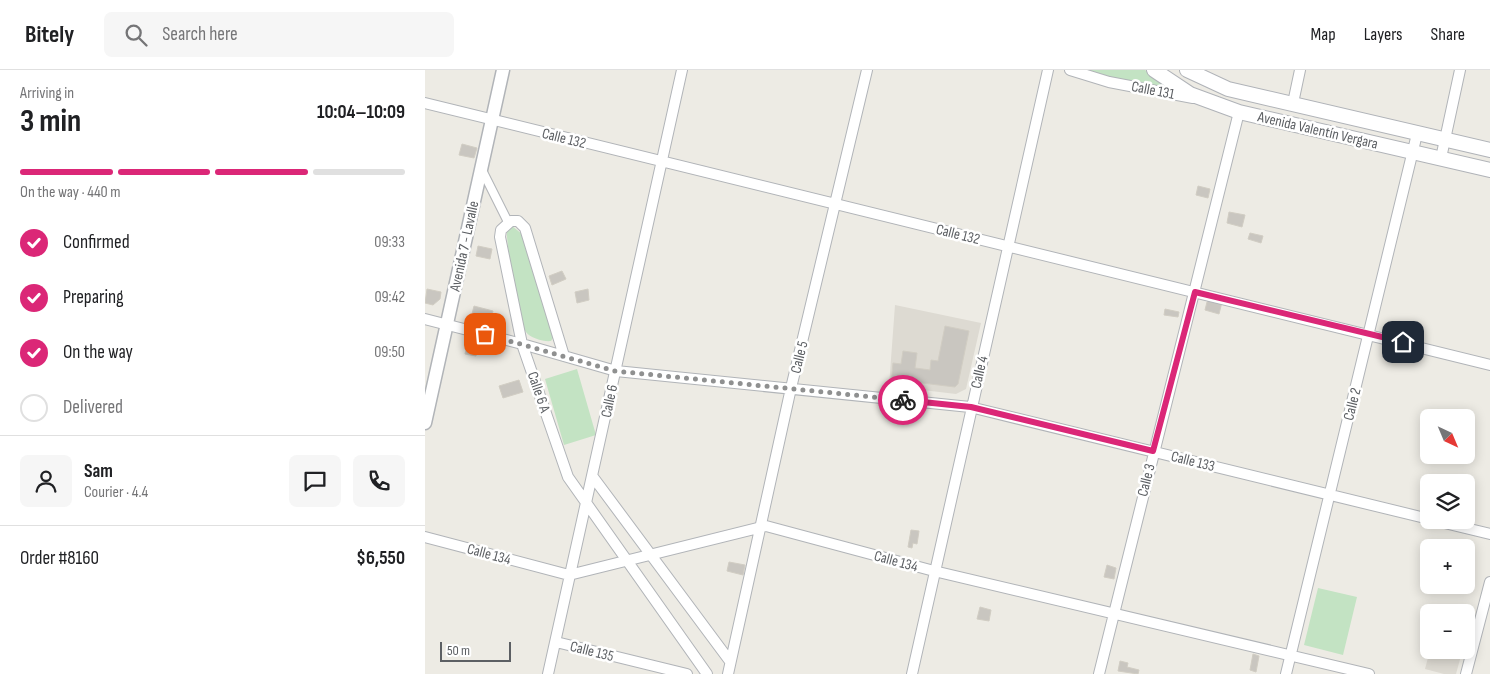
<!DOCTYPE html>
<html lang="en">
<head>
<meta charset="utf-8">
<style>
	body { margin:0; font-family:"Sofia Sans Condensed",sans-serif; background:#f6f6f6; color:#202124; height:100vh; display:flex; flex-direction:column; font-size:19px; white-space:nowrap }
	* { box-sizing:border-box; margin:0 }
	p { font-size:16px; color:#757577 }
	.icon { flex:none; width:28px; height:28px; fill:none; stroke:currentColor; stroke-width:2; stroke-linecap:round; stroke-linejoin:round }
	.map { position:relative; flex:1; overflow:hidden }
	.panel { display:flex; flex-direction:column; background:#fff; width:425px }
	.panel>* { flex:none }
	.needle { width:32px; rotate:136deg }
	.controls { position:absolute; left:995px; top:339px; display:grid; gap:10px }
	.controls a { display:grid; place-items:center; width:55px; height:55px; border-radius:8px; background:#fff; box-shadow:0 2px 12px #0003; font-size:25px }
	.scale { position:absolute; left:15px; bottom:12px; width:71px; box-sizing:border-box; padding-left:5px; border:2px solid #5c5f63; border-top:0; font-size:14px; line-height:18px; white-space:nowrap; color:#5c5f63; -webkit-text-stroke:4px #fff; paint-order:stroke }
	.pin { position:absolute; display:grid; place-items:center; width:42px; height:42px; color:#fff; margin:-21px; border-radius:10px; box-shadow:0 2px 8px #0006 }
	.courier { position:absolute; display:grid; place-items:center; width:50px; height:50px; margin:-25px; border:4px solid #db2777; border-radius:50%; background:#fff; color:#222; box-shadow:0 1px 6px #0007 }
	.headline em { font-style:normal; font-weight:700 }
	.headline div { display:flex; flex-direction:column-reverse }
	.headline { display:flex; align-items:center; justify-content:space-between; height:85px; padding:0 20px }
	h1 { font-size:32px; font-weight:700; line-height:38px }
	.bar { display:grid; grid-template-columns:repeat(4,1fr); gap:8px 5px; align-content:center; height:60px; padding:0 20px }
	.bar i { height:6px; border-radius:4px; background:#e0e0e0 }
	.bar .selected { background:#db2777 }
	.bar p { grid-column:span 4 }
	.line { display:flex; align-items:center; gap:12px; padding:0 20px; border-top:1px solid #e0e0e0 }
	.line div { flex:1 }
	.round { display:grid; place-items:center; flex:none; width:52px; height:52px; border-radius:8px; background:#f6f6f6 }
	ol { padding:0 20px; list-style:none }
	li { display:flex; align-items:center; gap:15px; height:55px }
	li p { margin-inline-start:auto }
	li .icon { padding:5px; border-radius:50%; background:#db2777; color:#fff; stroke-width:4 }
	li:last-child { color:#757577 }
	li i { width:28px; height:28px; border:2px solid #e0e0e0; border-radius:50% }
	header { display:flex; align-items:center; gap:30px; box-sizing:border-box; height:70px; padding:0 25px; background:#fff; border-bottom:1px solid #e0e0e0 }
	header strong { font-size:24px }
	nav { display:flex; gap:28px; margin-inline-start:auto; font-size:18px }
	.search { width:350px; height:45px; background:#f6f6f6; display:flex; align-items:center; gap:12px; box-sizing:border-box; padding:0 18px; border-radius:8px; color:#757577; font-size:19px }
	main { display:flex; flex:1; min-height:0 }
	.map>svg:first-child { display:block }
</style>
</head>
<body>
<header>
<strong>Bitely</strong>
<div class="search"><svg class="icon" aria-label="search" viewBox="0 0 24 24"><circle cx="10" cy="10" r="6"/><path d="M15 15l6 6"/></svg>Search here</div>
<nav><a>Map</a><a>Layers</a><a>Share</a></nav>
</header>
<main>
<section class="panel">
<div class="headline"><div><h1>3 min</h1><p>Arriving in</p></div><em>10:04–10:09</em></div>
<div class="bar"><i class="selected"></i><i class="selected"></i><i class="selected"></i><i></i><p>On the way · 440 m</p></div>
<ol>
<li><svg class="icon" aria-label="check" viewBox="0 0 24 24"><path d="M5 12l5 5 9-10"/></svg>Confirmed<p>09:33</p></li>
<li><svg class="icon" aria-label="check" viewBox="0 0 24 24"><path d="M5 12l5 5 9-10"/></svg>Preparing<p>09:42</p></li>
<li><svg class="icon" aria-label="check" viewBox="0 0 24 24"><path d="M5 12l5 5 9-10"/></svg>On the way<p>09:50</p></li>
<li><i></i>Delivered</li>
</ol>
<div class="line" style="height:90px"><a class="round"><svg class="icon" aria-label="person" viewBox="0 0 24 24"><circle cx="12" cy="8" r="4"/><path d="M4 21q1-7 8-7t8 7"/></svg></a><div><b>Sam</b><p>Courier · 4.4</p></div><a class="round"><svg class="icon" aria-label="chat" viewBox="0 0 24 24"><path d="M4 5h16v11H9l-5 4z"/></svg></a><a class="round"><svg class="icon" aria-label="phone" viewBox="0 0 24 24"><path d="M5 4h4l2 5-3 2q2 4 5 5l2-3 5 2v4C11 20 4 13 5 4z"/></svg></a></div>
<div class="line" style="height:65px"><div>Order #8160</div><b>$6,550</b></div>
</section>
<div class="map">
<svg width="1065" height="604" viewBox="0 0 1065 604">
	<rect width="100%" height="100%" fill="#edebe4"/>
	<path fill="#dddad2" d="M470,235L556,253L541,319L531,324L464,316Z
		M1005,580L1037,582L1031,604H1019L1000,599Z"/>
	<path fill="#c3e3c3" d="M655,0H720L750,20L748,23Z
		M87,156L97,164L128,268L126,271C119,272 105,268 101,262C90,248 84,187 82,167V160Z
		M152,299L171,365L139,375L120,309Z
		M893,518L932,527L918,585L879,575Z"/>
	<path fill="#c9c6c0" stroke="#d1cdc3" d="M37,74L52,78L49,88L34,85Z
		M773,116L785,119L783,128L771,125Z
		M804,142L820,145L817,157L802,153Z
		M825,163L838,166L836,173L823,169Z
		M53,176L67,179L65,189L51,186Z
		M137,201L141,209L127,215L124,206Z
		M2,219L16,222L15,229L8,235L0,233Z
		M163,219L164,230L152,233L150,222Z
		M787,230L797,232L794,244L780,240L782,232Z
		M49,236L68,241L65,253L46,248Z
		M740,239L754,242L753,247L739,245Z
		M520,256L544,261L533,314L530,317L489,312L490,317L466,314L468,293L476,294L478,281L492,283L490,298L505,300L506,290L513,291Z
		M43,271L54,274L51,286L40,284Z
		M94,310L98,322L78,328L74,316Z
		M486,460L494,461L492,474L488,473L487,478L483,477Z
		M304,492L320,495L318,505L302,501Z
		M682,495L691,498L689,509L679,507Z
		M555,537L566,540L564,551L552,549Z
		M828,584L834,586L831,602L825,600Z
		M695,591L703,593L702,597L714,600L713,604L693,601Z"/>
	<g fill="none" stroke-linecap="round" stroke-linejoin="round">
		<defs>
			<path id="pedestrian" d="M56,98L83,152"/>
			<path id="minor" d="M645,0L684,12L768,28
				M0,33L1065,295
				M868,33L875,0
				M1016,88L1035,0
				M0,249L97,274L191,301L545,337L1004,449
				M139,286L100,158L93,151H86L76,160L75,167L97,274L143,407L282,604
				M168,407L304,590
				M1007,450L1065,464
				M0,467L144,505L341,456L509,501L944,604
				M131,572L262,604
				M123,604L257,0
				M303,604L366,318L442,0
				M487,604L623,0
				M674,604L814,42
				M861,604L992,64
				M1041,604L1065,512"/>
			<path id="tertiary" d="M0,353L78,0"/>
			<path id="secondary" d="M729,0L765,24L814,42L1065,100
				M762,0L803,19L1065,80"/>
		</defs>
		<use href="#pedestrian" stroke="#b1b4b8" stroke-width="10"/>
		<use href="#minor" stroke="#b1b4b8" stroke-width="12"/>
		<use href="#tertiary" stroke="#b1b4b8" stroke-width="15"/>
		<use href="#secondary" stroke="#b0b3b8" stroke-width="16"/>
		<use href="#pedestrian" stroke="#fff" stroke-width="8"/>
		<use href="#minor" stroke="#fff" stroke-width="10"/>
		<use href="#tertiary" stroke="#fff" stroke-width="12"/>
		<use href="#secondary" stroke="#fff" stroke-width="14"/>
	</g>
	<g fill="none" stroke-linecap="round" stroke-linejoin="round">
		<path stroke="#8f9090" stroke-width="5" stroke-dasharray="0 9" d="M60,264L190,301L478,330"/>
		<path stroke="#db2777" stroke-width="6" d="M478,330L546,337L728,381L770,222L978,272"/>
	</g>
	<g text-anchor="middle" stroke-width="5" stroke-linejoin="round" paint-order="stroke">
		<g font-size="15" fill="#5c5f63" stroke="#fff">
			<text transform="translate(728 20) rotate(11)" y="5">Calle 131</text>
			<text transform="translate(893 60) rotate(13)" y="5">Avenida Valentín Vergara</text>
			<text transform="translate(139 68) rotate(14)" y="5">Calle 132</text>
			<text transform="translate(533 164) rotate(14)" y="5">Calle 132</text>
			<text transform="translate(39 176) rotate(-78)" y="5">Avenida 7 - Lavalle</text>
			<text transform="translate(374 287) rotate(-76)" y="5">Calle 5</text>
			<text transform="translate(554 302) rotate(-77)" y="5">Calle 4</text>
			<text transform="translate(114 322) rotate(71)" y="5">Calle 6 A</text>
			<text transform="translate(184 331) rotate(-78)" y="5">Calle 6</text>
			<text transform="translate(927 334) rotate(-76)" y="5">Calle 2</text>
			<text transform="translate(768 391) rotate(14)" y="5">Calle 133</text>
			<text transform="translate(721 410) rotate(-76)" y="5">Calle 3</text>
			<text transform="translate(64 484) rotate(15)" y="5">Calle 134</text>
			<text transform="translate(471 491) rotate(15)" y="5">Calle 134</text>
			<text transform="translate(167 581) rotate(14)" y="5">Calle 135</text>
		</g>
	</g>
</svg>
<div class="controls">
<a><svg class="needle" viewBox="-14 -14 28 28"><path d="M0-13l5 13h-10z" fill="#e53935"/><path d="M0 13l5-13h-10z" fill="#757577"/></svg></a>
<a><svg class="icon" aria-label="layers" viewBox="0 0 24 24"><path d="M12 4l9 5-9 5-9-5zM3 14l9 5 9-5"/></svg></a>
<a>+</a>
<a>−</a>
</div>
<div class="scale">50 m</div>
<div class="pin" style="left:60px;top:264px;background:#ea580c"><svg class="icon" aria-label="bag" viewBox="0 0 24 24"><path d="M5 8h14l-1 12H6zM9 8a3 3 0 0 1 6 0"/></svg></div>
<div class="pin" style="left:978px;top:272px;background:#1f2937"><svg class="icon" aria-label="home" viewBox="0 0 24 24"><path d="M3 11l9-7 9 7M6 9v11h12V9"/></svg></div>
<div class="courier" style="left:478px;top:330px"><svg class="icon" aria-label="bike" viewBox="0 0 24 24"><circle cx="6" cy="16" r="4"/><circle cx="18" cy="16" r="4"/><path d="M6 16l4-8h5l3 8M10 8l3 8H6M13 5h3"/></svg></div>
</div>
</main>
</body>
</html>
